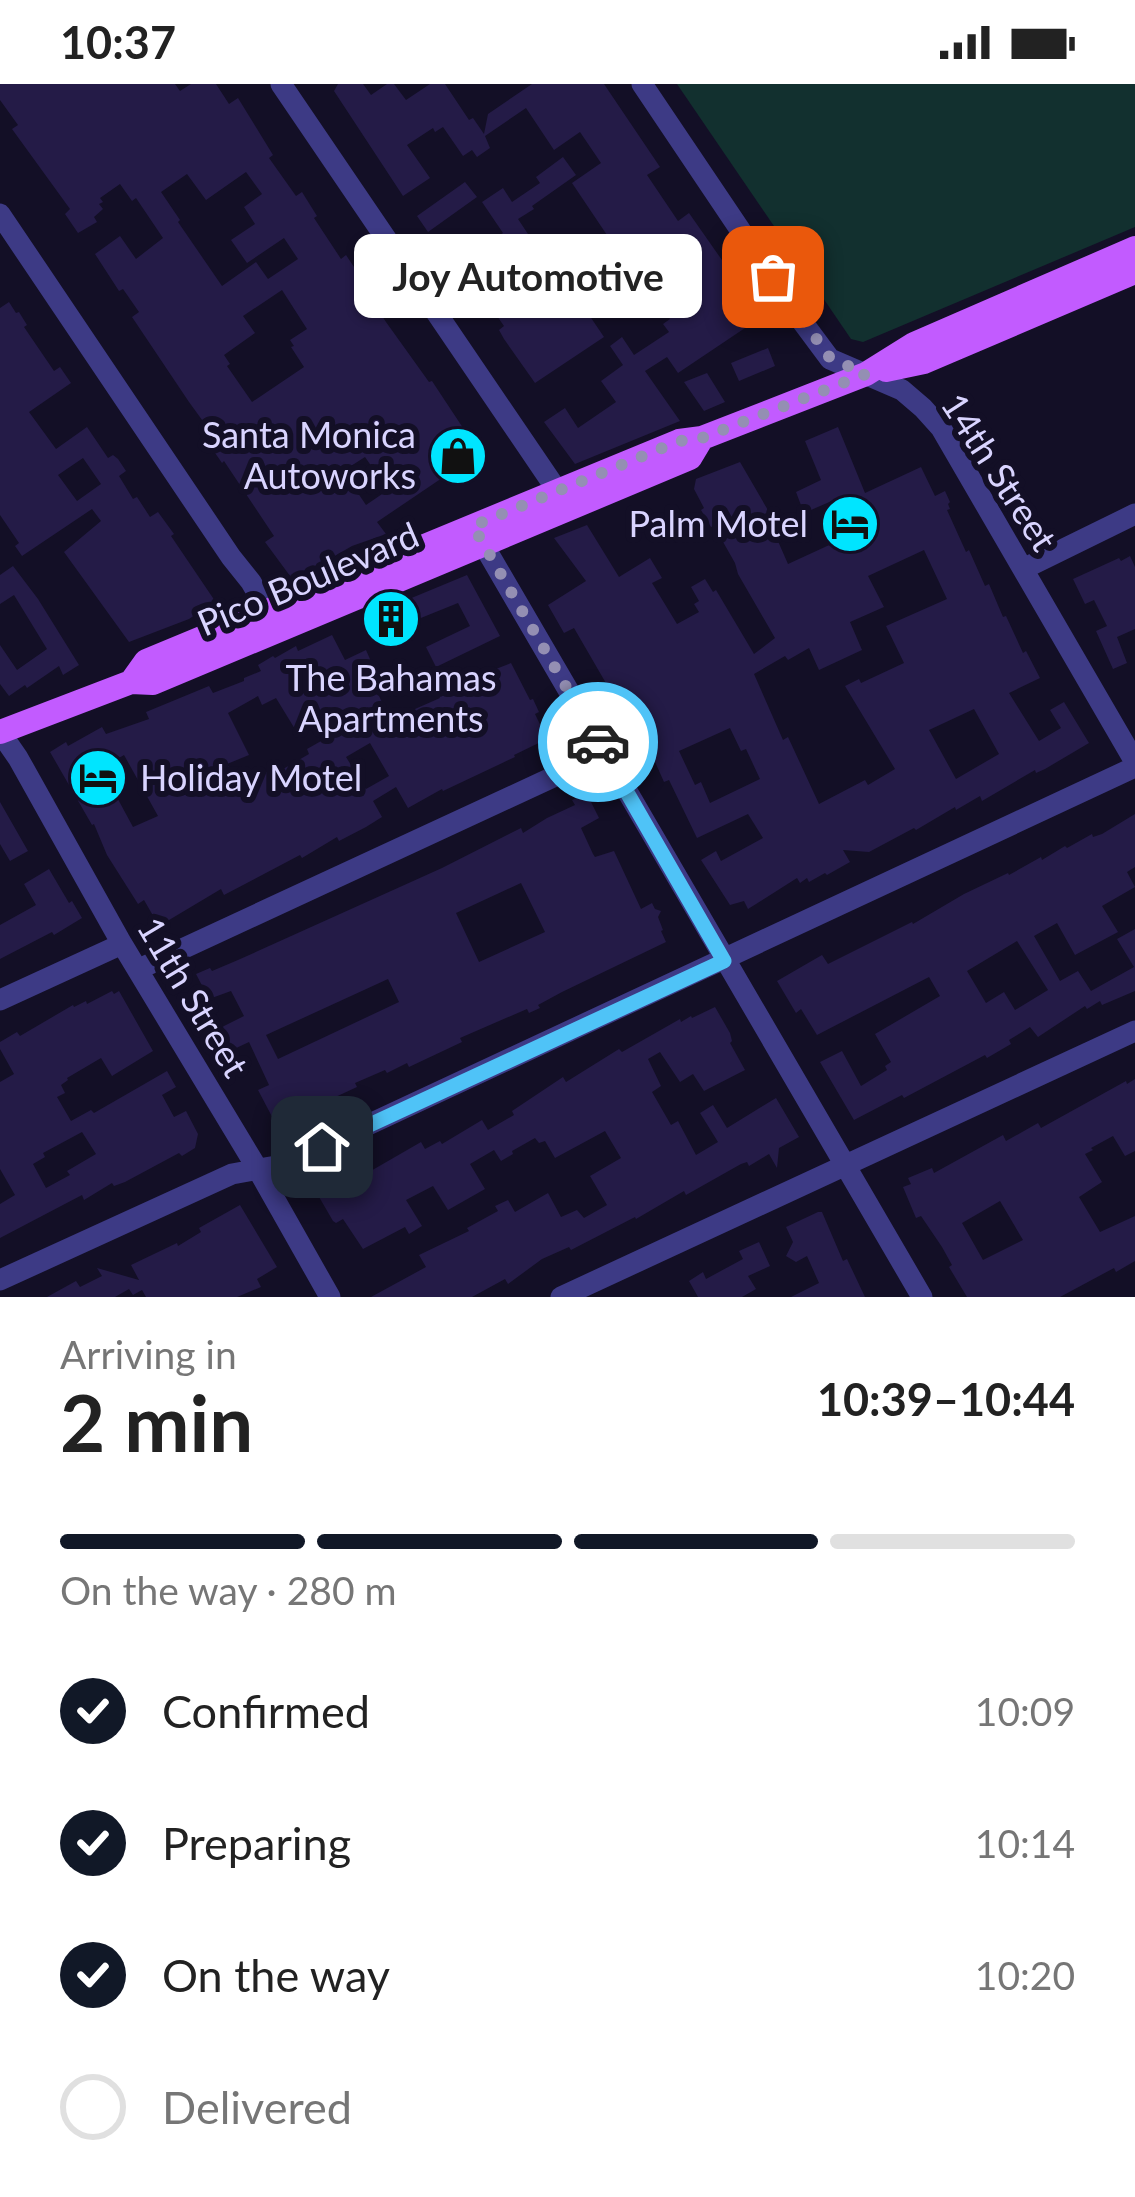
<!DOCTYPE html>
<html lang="en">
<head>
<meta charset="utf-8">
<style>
	body { margin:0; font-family:Lato,sans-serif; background:#f6f6f6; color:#222; height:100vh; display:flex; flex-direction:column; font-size:45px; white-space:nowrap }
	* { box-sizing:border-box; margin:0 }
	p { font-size:39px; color:#767676 }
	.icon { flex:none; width:66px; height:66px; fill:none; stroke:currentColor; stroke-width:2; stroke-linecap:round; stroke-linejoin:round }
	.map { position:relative; height:1213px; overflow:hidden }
	.panel { display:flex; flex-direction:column; background:#fff; flex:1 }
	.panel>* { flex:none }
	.pin { position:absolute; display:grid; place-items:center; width:102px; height:102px; color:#fff; margin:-51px; border-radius:24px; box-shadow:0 6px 18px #0006 }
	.courier { position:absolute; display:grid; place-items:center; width:120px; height:120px; margin:-60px; border:9px solid #4fc3f7; border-radius:50%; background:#fff; color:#222; box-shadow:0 3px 15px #0007 }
	.bubble { position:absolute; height:84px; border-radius:18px; background:#fff; box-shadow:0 3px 9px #0004; font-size:39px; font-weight:700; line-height:84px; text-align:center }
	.head em { font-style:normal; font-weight:700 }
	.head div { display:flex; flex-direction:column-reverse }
	.head { display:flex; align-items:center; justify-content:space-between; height:204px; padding:0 60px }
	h1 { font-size:78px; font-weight:700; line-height:90px }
	.bar { display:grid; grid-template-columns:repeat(4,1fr); gap:18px 12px; align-content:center; height:144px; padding:0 60px }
	.bar i { height:15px; border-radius:9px; background:#e0e0e0 }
	.bar .active { background:#111827 }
	.bar p { grid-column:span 4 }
	ol { padding:0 60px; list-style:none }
	li { display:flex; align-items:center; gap:36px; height:132px }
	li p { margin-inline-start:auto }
	li .icon { padding:12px; border-radius:50%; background:#111827; color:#fff; stroke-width:4 }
	li:last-child { color:#767676 }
	li i { width:66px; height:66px; border:6px solid #e0e0e0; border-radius:50% }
	.status { display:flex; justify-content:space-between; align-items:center; height:84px; padding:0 60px; background:#fff; direction:ltr }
	.status svg { height:33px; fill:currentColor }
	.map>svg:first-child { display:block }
</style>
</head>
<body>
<div class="status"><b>10:37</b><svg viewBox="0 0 49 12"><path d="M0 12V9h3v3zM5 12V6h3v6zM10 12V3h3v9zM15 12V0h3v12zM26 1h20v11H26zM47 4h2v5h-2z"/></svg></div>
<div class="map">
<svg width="1135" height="1213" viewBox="0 0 1135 1213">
	<rect width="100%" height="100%" fill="#130f26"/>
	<path fill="#12302f" d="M677,0H1135V143L863,258L851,255Z"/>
	<path fill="#241b47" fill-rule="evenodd" d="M0,0H175L180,7L191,0H216L229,20L238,14L273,71L269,74L296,112L302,108L317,132L314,134L341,175L346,171L360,192L357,194L386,238L429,298L432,297L469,353L472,351L482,367L377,438L386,450L352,462L293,496L265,458L274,452L224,377L222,379L213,366L224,358L210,337L205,340L189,318L132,233L139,228L123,205L119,207L95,170L120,152L136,175L163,154L136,114L132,117L120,100L100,114L103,118L99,120L103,125L94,133L97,138L78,149L65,130L70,125L12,45L18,41L0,16ZM246,88L262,110L244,123L255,140L231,156L247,179L284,154L298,175L268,195L256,178L222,202L178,138L180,136L161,108L187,90L206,116ZM282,206L307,245L290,256L294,262L291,263L304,283L252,318L227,282L230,280L224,271L255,249L243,232ZM365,373L388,406L366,421L343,387Z
		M338,0H363L371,11L387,0H394L406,16L430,0H445L469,36L473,34L484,50L488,30L532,0H604L660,83L647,91L678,137L689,129L738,199L726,208L748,242L678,289L667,273L645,287L680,337L575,380L544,338L565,324L578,344L616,318L601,297L623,281L610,262L622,253L634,271L669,248L663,240L670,235L639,189L636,191L625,175L605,188L596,175L615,163L572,99L601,79L580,48L554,66L526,24L485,52L490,64L477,73L472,66L463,72L443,43L435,48L433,44L407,61L430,94L403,112L334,7Z
		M563,73L576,91L532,122L534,125L518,135L538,165L519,178L544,215L564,202L543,164L556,156L565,170L563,172L591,213L583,218L585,221L583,222L604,253L535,299L504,255L499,246L504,242L478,205L470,210L455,188L475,171L477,174L500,158L497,153L503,149L482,118L503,104L512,118L540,99L536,93Z
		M465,98L477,113L428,148L417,132Z
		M9,218L16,229L19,228L27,241L24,243L54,287L60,283L71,299L29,328L56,365L87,343L108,374L113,371L118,375L126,387L119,392L133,415L137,413L150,433L158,428L174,450L171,452L215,517L189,535L129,558L64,468L101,437L92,425L22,472L15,462L19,459L0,431V224ZM83,374L101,400L77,417L58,391Z
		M768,264L775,282L739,297L731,279Z
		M707,289L725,318L704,327L684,298Z
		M838,343L865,409L921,383L935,412L945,407L950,418L948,420L950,425L947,426L966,468L969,466L985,502L989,500L1003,533L1006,532L1023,569L1026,567L1040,594L1009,609L1039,657L1061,644L1050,626L1064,618L1089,659L1045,685L1036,689L1035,686L982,717L980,712L956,726L955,723L916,746L914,744L869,768L843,766L850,778L827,791L825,789L809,798L807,794L800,799L797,794L748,825L744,817L730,821L701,776L716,767L721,777L763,754L748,730L697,754L669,696L664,698L640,644L634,647L618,611L614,613L574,544L564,549L548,521L586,497L554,454L587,441L619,493L650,474L662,494L652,499L677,540L699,528L694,520L699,517L691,503L705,495L713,508L716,506L754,570L775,554L738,490L735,479L714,442L711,443L701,426L704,424L694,405L696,395L740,378L776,440L803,429L808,441L777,455L788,480L851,451L834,416L804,429L796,408L821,396L805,357ZM924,466L947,515L886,542L904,579L861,599L859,595L845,602L895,685L868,701L865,696L819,720L788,653L783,656L754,590L785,572L788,576L809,564L819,586L862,566L850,538L884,523L868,492ZM974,625L999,670L956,695L929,646ZM730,644L741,667L746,665L760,695L710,719L701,698L695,701L679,667Z
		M1130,472L1135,483V545L1117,553L1127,579L1113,585L1096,547L1107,542L1094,516L1085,520L1073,495L1119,474L1121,477Z
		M13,482L38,515L79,581L63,591L59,582L27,604L25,601L9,612L0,600V561L17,586L47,565L14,511L0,520V491Z
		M467,491L500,552L436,583L426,563L470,542L458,519L406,540L397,520Z
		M332,551L345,576L366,566L376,589L370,592L390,636L440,614L439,612L460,599L511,579L530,616L533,615L539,628L535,630L547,655L514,671L515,673L443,707L442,705L408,724L396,703L373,717L382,733L366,743L339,757L337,753L302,774L300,771L224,811L221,805L159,842L144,816L138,820L107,771L94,740L92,741L50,668L66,658L68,662L102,643L106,650L149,635L146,628L209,602L213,609L244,597V594L261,587L258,581L273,572L275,574L296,562L298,567ZM258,612L262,621L276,614L298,650L323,639L330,652L307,665L309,670L278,688L275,683L240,703L227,680L249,671L228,629ZM370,659L389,692L366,705L346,673ZM124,671L158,732L133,743L113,706L97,715L85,694Z
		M587,710L599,734L581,744L593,770L595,773L614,767L641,825L652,819L655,825L661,827L658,833L663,846L661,847L666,858L562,908L538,921L540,924L529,929L527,925L460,954L462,958L409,983L407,979L387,989L385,986L355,999L357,1003L301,1029L303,1033L278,1044L258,1006L269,1001L249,958L232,966L222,943L244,932L231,907L209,915L196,890L210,884L212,887L238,876L442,784L521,744L523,749L547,734L575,721L572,716ZM521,799L545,848L479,878L456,829ZM388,895L399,918L278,975L266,951Z
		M0,718L28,767L10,777L0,760Z
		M1135,730V783L1127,788L1135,803L1102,822L1118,848L1075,871L1057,839L1034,852L1060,897L1078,887L1091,907L1134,883L1117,855L1135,845V907L1102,921L1100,917L1087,925L1085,922L1038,953L1030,943L1009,956L1011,960L987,974L985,971L904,1014L902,1011L854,1036L820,978L842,967L861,1002L887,986L885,982L891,978L875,950L940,912L929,893L817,951L801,925L796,929L777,897L822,871L828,880L912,838L913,840L964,810L1008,789L1009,791L1041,773L1042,776L1065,762L1067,764L1092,750L1093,753L1102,750ZM1017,857L1048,906L1015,926L1004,908L986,919L967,887Z
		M49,785L69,819L72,817L82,834L54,851L52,848L0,875V841L36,821L24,800Z
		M112,907L114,910L119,907L153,967L112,992L101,974L67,994L68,996L61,1001L65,1009L57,1013L71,1037L91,1026L94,1029L167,987L176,1003L162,1011L174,1033L186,1027L198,1050L195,1064L182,1072L179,1069L125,1098L114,1102L112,1099L84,1116L82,1111L0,1154V1120L15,1111L0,1085V998L14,990L0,965V958L17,948L20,952L73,921L74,923L86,917L87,920ZM82,1048L96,1070L67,1087L70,1091L46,1104L33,1080L45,1073L43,1069Z
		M715,923L730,949L732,957L730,959L745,986L704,1007L693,990L680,998L660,968L648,975L661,1002L652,1008L671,1041L678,1037L696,1071L718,1058L700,1029L713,1021L727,1044L776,1014L799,1053L779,1064L777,1084L769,1070L749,1082L747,1078L741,1080L686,1111L684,1107L636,1135L635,1133L571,1166L569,1163L542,1175L508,1200L505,1195L472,1213H371L426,1183L419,1171L469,1147L467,1144L498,1127L495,1122L508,1116L515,1128L548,1109L561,1133L577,1126L584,1134L607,1121L590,1092L621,1074L605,1047L555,1074L545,1057L539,1059L535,1054L512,1067L513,1070L501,1077L494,1066L470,1080L485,1105L448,1126L433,1102L406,1116L422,1142L409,1150L405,1143L363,1165L343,1135L336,1139L333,1137L315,1106L328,1101L329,1104L366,1082L369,1088L421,1058L425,1065L440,1057L442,1060L482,1036L488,1046L514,1031L512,1027L563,993L566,998L619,965L622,968L680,935L681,938L691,932L692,934Z
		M1135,995V1067L1125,1072L1113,1052L1091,1064L1093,1066L1085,1070L1102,1098L1079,1113L1100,1148L1135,1132V1177L1116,1188L1114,1184L1060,1213H967L949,1183L952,1181L942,1163L921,1132L916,1134L903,1103L911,1100L908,1094L932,1084L934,1089L1003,1051L1006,1057L1038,1039L1041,1044L1126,997L1127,1000ZM1000,1117L1023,1156L983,1176L962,1139Z
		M240,1121L277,1183L257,1195L261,1203L237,1213H146L142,1206L133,1211L129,1205L115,1213H47L76,1197L80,1203L102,1192L97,1184L139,1196L131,1181L177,1159L178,1162L201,1148L199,1144Z
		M818,1128H822L843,1177L847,1175L865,1213H791L819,1199L807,1172L796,1178L786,1172L793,1158L786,1143Z
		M759,1158L770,1182L748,1192L756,1205L742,1213H698L689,1197L703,1188L706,1195L743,1175L739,1167Z"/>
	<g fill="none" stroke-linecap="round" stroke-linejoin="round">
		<path stroke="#3d3a85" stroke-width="21" d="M281,0L567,421
			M642,0L798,232L830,275L902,306L923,324L941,344L1135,678
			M0,130L231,473L251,498L274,538
			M476,448L922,1213
			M1023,485L1135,430
			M0,648L18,674L122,860L257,1084L330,1213
			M139,885L605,669
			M0,916L122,860
			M0,1196L232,1090L282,1081L1135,683
			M561,1213L1135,947"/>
		<path stroke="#c25bff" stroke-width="24" d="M886,286L924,278L1135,188
			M131,598L146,577L679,357L702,354L866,290L914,260L1135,164
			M0,648L131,598L153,599L690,374L702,354"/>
	</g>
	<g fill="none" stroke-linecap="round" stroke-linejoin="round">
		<path stroke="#948fb3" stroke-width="12" stroke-dasharray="0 21.6" d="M598,658L473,442L679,357L702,354L866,290L830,274L773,193"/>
		<path stroke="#4fc3f7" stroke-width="15" d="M322,1063L724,877L598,658"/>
	</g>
	<defs>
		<symbol id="shop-disc" viewBox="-11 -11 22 22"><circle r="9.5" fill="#00e5ff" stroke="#130f26"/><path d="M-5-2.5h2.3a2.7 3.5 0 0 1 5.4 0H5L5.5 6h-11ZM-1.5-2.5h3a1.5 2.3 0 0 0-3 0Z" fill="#111"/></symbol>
		<symbol id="hotel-disc" viewBox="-11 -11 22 22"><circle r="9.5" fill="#00e5ff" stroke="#130f26"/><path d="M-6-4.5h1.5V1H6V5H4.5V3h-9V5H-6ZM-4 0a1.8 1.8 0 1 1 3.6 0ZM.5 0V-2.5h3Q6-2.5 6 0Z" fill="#111"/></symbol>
		<symbol id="building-disc" viewBox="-11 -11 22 22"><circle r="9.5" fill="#00e5ff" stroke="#130f26"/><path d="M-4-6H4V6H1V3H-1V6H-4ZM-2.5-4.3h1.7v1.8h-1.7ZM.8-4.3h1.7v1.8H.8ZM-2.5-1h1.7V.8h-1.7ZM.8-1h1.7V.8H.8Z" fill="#111"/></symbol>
	</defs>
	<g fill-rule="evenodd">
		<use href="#shop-disc" x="425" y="339" width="66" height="66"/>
		<use href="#hotel-disc" x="817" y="407" width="66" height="66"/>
		<use href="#building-disc" x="358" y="502" width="66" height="66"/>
		<use href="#hotel-disc" x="65" y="661" width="66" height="66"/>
	</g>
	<g text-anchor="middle" stroke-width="12" stroke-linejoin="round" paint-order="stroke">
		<g font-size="36" fill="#d9d4ff" stroke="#130f26" text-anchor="end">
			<text x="416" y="364">Santa Monica<tspan x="416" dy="41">Autoworks</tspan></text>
			<text x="808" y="453">Palm Motel</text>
			<text x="391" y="607" text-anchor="middle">The Bahamas<tspan x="391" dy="41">Apartments</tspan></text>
			<text x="140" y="707" text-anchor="start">Holiday Motel</text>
		</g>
		<g font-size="36" fill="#d9d4ff" stroke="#130f26">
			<text transform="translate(999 388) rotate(57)" y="13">14th Street</text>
			<text transform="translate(308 495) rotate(-23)" y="13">Pico Boulevard</text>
			<text transform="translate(193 913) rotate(59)" y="13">11th Street</text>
		</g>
	</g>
</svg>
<div class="pin" style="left:773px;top:193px;background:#ea580c"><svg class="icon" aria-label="bag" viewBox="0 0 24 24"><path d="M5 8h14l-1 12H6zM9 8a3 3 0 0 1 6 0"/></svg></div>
<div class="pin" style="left:322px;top:1063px;background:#1f2937"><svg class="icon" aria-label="home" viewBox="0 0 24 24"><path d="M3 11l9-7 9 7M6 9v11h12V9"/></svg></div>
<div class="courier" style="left:598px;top:658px"><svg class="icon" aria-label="car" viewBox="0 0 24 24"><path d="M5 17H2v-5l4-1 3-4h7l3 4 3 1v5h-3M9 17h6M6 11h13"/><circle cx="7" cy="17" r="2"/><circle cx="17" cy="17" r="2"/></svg></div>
<div class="bubble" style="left:354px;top:150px;width:348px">Joy Automotive</div>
</div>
<section class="panel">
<div class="head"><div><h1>2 min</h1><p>Arriving in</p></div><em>10:39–10:44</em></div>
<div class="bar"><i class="active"></i><i class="active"></i><i class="active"></i><i></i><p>On the way · 280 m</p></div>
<ol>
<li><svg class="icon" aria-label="check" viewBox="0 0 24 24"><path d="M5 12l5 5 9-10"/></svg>Confirmed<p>10:09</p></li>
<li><svg class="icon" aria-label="check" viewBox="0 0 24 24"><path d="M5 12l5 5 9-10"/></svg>Preparing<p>10:14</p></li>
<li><svg class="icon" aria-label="check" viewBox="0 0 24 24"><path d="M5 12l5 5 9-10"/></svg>On the way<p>10:20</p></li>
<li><i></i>Delivered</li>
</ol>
</section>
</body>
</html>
